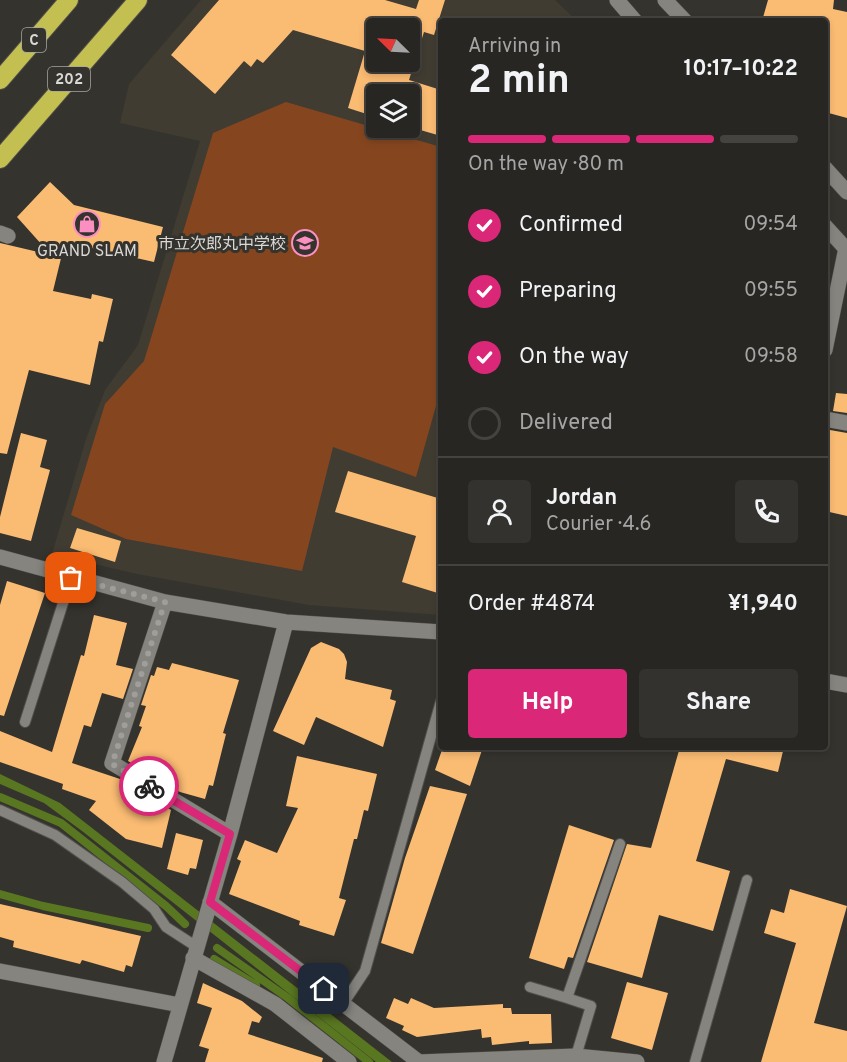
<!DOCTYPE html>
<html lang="en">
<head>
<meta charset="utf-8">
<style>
	body { margin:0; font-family:Overpass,"Noto Sans JP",sans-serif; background:#34322f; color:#f1f3f6; height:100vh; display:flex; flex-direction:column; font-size:22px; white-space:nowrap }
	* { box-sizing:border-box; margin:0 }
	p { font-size:20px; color:#a5a5a5 }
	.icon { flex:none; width:33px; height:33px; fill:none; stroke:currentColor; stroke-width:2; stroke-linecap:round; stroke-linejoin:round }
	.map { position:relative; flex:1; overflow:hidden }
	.sheet { position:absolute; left:438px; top:18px; width:390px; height:732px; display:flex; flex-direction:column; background:#282622; border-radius:6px; box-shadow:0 3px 9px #0003,0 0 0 2px #444340 }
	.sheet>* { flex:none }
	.needle { width:39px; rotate:294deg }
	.tools { position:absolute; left:366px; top:18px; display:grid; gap:12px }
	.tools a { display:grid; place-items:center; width:54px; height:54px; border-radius:6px; background:#282622; box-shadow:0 3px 9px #0003,0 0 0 2px #444340; font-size:30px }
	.pin { position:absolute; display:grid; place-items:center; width:51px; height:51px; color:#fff; margin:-26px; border-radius:12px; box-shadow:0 3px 9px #0006 }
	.courier { position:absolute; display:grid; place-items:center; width:60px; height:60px; margin:-30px; border:4px solid #db2777; border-radius:50%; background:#fff; color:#222; box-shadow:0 2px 8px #0007 }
	.headline em { font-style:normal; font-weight:700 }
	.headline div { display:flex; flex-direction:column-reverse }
	.headline { display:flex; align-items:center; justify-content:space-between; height:102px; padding:0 30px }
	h1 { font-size:39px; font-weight:700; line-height:45px }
	.bar { display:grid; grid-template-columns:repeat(4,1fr); gap:9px 6px; align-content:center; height:72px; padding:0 30px }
	.bar i { height:8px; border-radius:4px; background:#444340 }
	.bar .on { background:#db2777 }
	.bar p { grid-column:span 4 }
	.line { display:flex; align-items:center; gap:15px; padding:0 30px; border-top:2px solid #444340 }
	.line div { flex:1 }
	.round { display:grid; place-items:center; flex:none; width:63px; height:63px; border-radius:6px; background:#34322f }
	ol { padding:0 30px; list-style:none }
	li { display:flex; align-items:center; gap:18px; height:66px }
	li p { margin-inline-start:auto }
	li .icon { padding:6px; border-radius:50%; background:#db2777; color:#fff; stroke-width:4 }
	li:last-child { color:#a5a5a5 }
	li i { width:33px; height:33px; border:3px solid #444340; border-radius:50% }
	.button { display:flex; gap:12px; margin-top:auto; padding:12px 30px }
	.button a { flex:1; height:69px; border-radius:6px; background:#db2777; color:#fff; font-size:24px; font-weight:700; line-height:69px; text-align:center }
	.button a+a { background:#34322f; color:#f1f3f6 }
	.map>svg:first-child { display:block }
</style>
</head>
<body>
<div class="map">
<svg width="847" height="1062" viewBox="0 0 847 1062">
	<rect width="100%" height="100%" fill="#35332e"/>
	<path fill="#413c32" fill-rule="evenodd" d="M201,0H555L577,21H441V615L309,605L137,574L52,554L86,439L105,390L138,345L200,141L120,123L129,84ZM376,28H410V62H376ZM376,94H410V128H376Z"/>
	<path fill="#85461f" d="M286,102L441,147V388L416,477L333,447L302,571L126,539L71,515L105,404L144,361L213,133Z"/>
	<path fill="#597621" d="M0,774L60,803L392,1062H376L82,831L44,803L0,784Z"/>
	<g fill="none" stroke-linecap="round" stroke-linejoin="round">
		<path stroke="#597621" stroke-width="8" d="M0,797L61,823L166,906L185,924
			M0,894L43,906L148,928
			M217,948L288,998L369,1062
			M214,959L256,985"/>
	</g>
	<path fill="#fabb73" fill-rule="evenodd" d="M219,0H385L416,9L419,0H445L434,35L424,32L409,80L441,90V136L410,127V94H376V117L348,108L365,51L293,30L263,63L257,59L251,67L244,61L215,94L171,55ZM376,28H410V62H376Z
		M768,0H834L833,9L847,12V118L825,112V21H762Z
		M50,182L74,205L163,227L154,262L65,242L53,291L91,299L92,294L113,299L103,342L99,341L90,385L29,370L7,454L0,453V243L51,255L17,217Z
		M836,393L847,394V413L833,411Z
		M830,430L847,433V516L825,511V442H827Z
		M21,433L47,440L40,467L50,470L31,541L0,533V517Z
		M348,471L441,499V594L402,582L416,536L335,512Z
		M77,528L121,541L115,562L70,548Z
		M7,581L45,593L4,716L0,715V605Z
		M94,615L127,623L116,665L133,669L123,699L102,693L91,727L84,725L72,763L120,779L171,810L162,848L126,839L89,810L96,801L62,789L63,784L0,762V731L52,752L81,655L84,656Z
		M321,642L339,649L344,654L347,662L345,679L392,690L390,699L396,701L383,747L316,717L304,745L273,731L311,648Z
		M172,663L239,680L223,733L226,734L213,786L209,785L205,799L180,792L128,761L142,727L139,726L146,706L141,705L151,675L154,676L157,667L169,670Z
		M443,747H483L470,786L435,770Z
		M680,747H784L778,772L726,759L696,861L730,871L713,931L659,915L642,978L587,962L627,844L651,848Z
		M297,756L377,774L368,811L364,810L357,839H354L339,898L346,900L334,936L299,925L300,921L229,894L241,861L237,859L245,840L277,853L298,808L286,806Z
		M430,786L467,794L413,954L381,943L405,858Z
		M569,825L614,840L573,958L568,957L564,969L529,958Z
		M176,833L203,840L196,869L190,868L188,875L167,869Z
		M790,889L847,906L814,1023L847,1031V1062H761L796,943L764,933L771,909L784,913Z
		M0,904L141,936L132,967L126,965L124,972L82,960L80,964L13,947L14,941L0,937Z
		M627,982L668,993L652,1050L611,1038Z
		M203,983L242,1001L262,1017L259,1023L252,1021L248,1034L323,1058L322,1062H205L209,1049L199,1046L212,1008L197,1003Z
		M394,998L408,1004L411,998L434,1008L503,1004V1008H511L512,1014H551L552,1043L529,1044V1041L492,1045L491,1037L482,1038L481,1029L417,1037L402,1030L404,1026L386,1018Z"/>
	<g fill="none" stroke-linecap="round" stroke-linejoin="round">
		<defs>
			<path id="lane" d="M25,722L71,578
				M0,810L55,835L122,882L154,909L166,927L197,947
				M530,987L567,998
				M343,1004L365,971L441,701
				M576,1056L591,1006L567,998L620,844
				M695,1062L747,880"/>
			<path id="street" d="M0,233L8,236
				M825,350L846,248
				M825,419L847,423
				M0,557L165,602L286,622L441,632
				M165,602L112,763L230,834
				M825,681L847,685
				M210,902L419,1062L576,1056L637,1062
				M193,958L275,1004L349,1062
				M0,971L180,1005
				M164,1062L230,834L286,622"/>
			<path id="secondary" d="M617,0L635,21
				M665,0L685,21
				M825,168L847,192
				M825,226L847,250"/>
			<path id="highway" d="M0,80L69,0
				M0,159L138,0"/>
		</defs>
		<use href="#lane" stroke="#51504c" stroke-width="12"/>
		<use href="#street" stroke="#51504c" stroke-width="16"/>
		<use href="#secondary" stroke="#51504c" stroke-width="16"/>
		<use href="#highway" stroke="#51504c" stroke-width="20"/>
		<use href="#lane" stroke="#86847f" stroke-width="10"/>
		<use href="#street" stroke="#86847f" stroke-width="15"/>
		<use href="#secondary" stroke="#86847f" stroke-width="15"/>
		<use href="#highway" stroke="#c3bf51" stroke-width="18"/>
	</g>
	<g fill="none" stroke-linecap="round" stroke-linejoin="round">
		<path stroke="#a09e9b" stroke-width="6" stroke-dasharray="0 10.8" d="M71,578L165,602L112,764L149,786"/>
		<path stroke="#db2777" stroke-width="8" d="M149,786L230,834L210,902L324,989"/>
	</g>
	<defs>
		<symbol id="shop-ring" viewBox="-11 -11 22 22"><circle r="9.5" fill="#35332e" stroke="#fc8fc2" stroke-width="1.5"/><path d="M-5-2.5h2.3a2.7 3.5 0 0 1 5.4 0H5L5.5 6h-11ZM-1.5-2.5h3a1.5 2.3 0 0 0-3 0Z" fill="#fc8fc2"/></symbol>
		<symbol id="school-ring" viewBox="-11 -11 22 22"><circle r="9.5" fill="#35332e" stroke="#fc8fc2" stroke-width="1.5"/><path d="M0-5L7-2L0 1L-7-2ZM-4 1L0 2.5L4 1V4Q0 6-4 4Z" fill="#fc8fc2"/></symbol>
	</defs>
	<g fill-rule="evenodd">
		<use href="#shop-ring" x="72" y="209" width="30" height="30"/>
		<use href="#school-ring" x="290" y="228" width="30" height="30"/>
	</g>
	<g text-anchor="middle" stroke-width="6" stroke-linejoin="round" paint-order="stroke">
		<g fill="#35332e" stroke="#a8a6a3" stroke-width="1.5">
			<rect x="22" y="28" width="24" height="24" rx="4.5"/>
			<rect x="48" y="67" width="42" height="24" rx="4.5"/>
		</g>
		<g font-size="15" font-weight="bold" fill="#d9d8d5">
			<text x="34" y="45">C</text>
			<text x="69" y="84">202</text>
		</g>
		<g font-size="16" fill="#d9d8d5" stroke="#35332e" text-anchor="end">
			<text x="286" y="249">市立次郎丸中学校</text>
			<text x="87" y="256" text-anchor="middle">GRAND SLAM</text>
		</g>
	</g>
</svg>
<div class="tools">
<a><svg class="needle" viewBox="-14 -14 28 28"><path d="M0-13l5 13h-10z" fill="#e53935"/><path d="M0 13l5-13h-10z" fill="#a5a5a5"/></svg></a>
<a><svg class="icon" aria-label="layers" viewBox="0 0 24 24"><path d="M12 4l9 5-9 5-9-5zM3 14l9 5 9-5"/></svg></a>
</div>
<div class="pin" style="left:71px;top:578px;background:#ea580c"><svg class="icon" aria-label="bag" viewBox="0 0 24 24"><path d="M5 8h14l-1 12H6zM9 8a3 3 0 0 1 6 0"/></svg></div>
<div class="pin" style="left:324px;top:989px;background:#1f2937"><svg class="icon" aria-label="home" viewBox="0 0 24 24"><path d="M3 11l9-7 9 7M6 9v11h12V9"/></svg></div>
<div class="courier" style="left:149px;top:786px"><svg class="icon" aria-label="bike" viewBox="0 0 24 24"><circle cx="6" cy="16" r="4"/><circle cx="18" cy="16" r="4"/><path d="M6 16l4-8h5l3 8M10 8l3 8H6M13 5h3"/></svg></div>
<section class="sheet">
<div class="headline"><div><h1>2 min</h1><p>Arriving in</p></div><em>10:17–10:22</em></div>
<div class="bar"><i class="on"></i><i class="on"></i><i class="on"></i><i></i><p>On the way · 80 m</p></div>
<ol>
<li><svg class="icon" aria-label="check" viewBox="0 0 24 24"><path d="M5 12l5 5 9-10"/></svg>Confirmed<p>09:54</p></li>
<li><svg class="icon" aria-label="check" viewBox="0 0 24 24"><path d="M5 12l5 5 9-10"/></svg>Preparing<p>09:55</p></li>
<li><svg class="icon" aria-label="check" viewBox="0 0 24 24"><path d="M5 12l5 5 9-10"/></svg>On the way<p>09:58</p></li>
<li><i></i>Delivered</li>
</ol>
<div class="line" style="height:108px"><a class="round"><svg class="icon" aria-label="person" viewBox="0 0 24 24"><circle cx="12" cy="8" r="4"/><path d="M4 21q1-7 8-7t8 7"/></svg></a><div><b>Jordan</b><p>Courier · 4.6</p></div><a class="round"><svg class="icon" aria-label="phone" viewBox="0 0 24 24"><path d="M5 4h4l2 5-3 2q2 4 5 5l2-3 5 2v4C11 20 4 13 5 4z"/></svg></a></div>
<div class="line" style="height:78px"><div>Order #4874</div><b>¥1,940</b></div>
<div class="button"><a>Help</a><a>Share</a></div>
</section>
</div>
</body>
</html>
